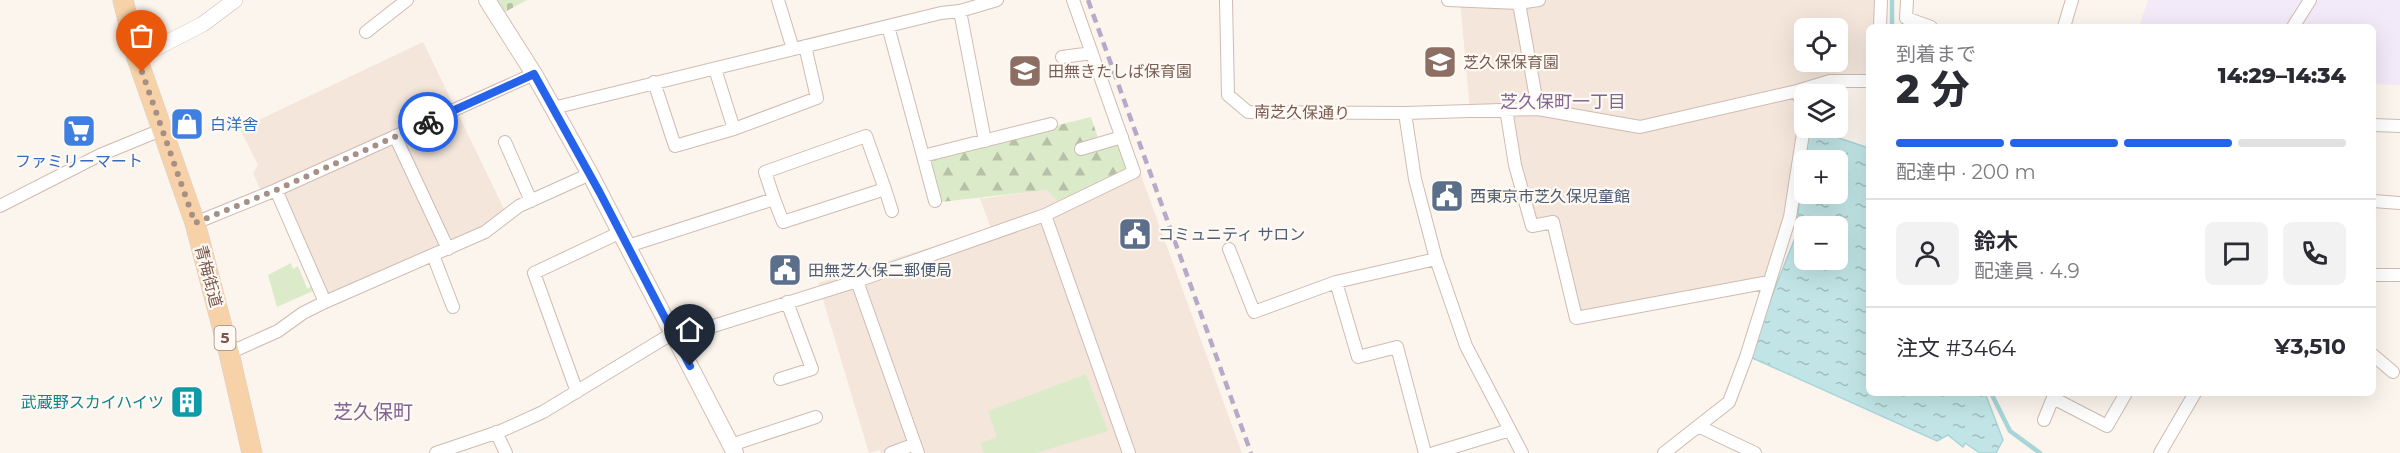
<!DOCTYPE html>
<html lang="ja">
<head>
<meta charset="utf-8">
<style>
	body { margin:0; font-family:Montserrat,"Noto Sans JP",sans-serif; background:#f2f2f3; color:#2b2b33; height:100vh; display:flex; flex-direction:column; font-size:22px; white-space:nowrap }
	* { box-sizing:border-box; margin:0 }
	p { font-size:20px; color:#7c7c81 }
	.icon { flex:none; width:33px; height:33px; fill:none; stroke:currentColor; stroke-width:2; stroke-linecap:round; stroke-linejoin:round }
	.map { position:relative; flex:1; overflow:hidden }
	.sheet { position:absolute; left:1866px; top:24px; width:510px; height:372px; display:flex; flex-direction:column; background:#fff; border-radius:9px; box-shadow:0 6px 24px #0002 }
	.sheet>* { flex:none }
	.controls { position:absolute; left:1794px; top:18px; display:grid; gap:12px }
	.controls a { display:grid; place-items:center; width:54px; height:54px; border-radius:9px; background:#fff; box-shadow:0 6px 24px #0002; font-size:30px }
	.pin { position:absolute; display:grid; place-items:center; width:51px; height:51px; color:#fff; margin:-62px -26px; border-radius:50% 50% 50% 0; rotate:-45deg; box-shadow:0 0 6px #0007 }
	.pin .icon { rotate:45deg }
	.courier { position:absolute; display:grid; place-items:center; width:60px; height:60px; margin:-30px; border:4px solid #2563eb; border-radius:50%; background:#fff; color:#222; box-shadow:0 2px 8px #0007 }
	.head em { font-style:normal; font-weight:800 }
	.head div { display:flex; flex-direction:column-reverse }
	.head { display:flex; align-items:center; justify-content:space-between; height:102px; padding:0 30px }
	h1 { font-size:39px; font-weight:800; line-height:45px }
	.bar { display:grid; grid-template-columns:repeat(4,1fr); gap:9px 6px; align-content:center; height:72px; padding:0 30px }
	.bar i { height:8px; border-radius:4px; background:#e1e1e2 }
	.bar .on { background:#2563eb }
	.bar p { grid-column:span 4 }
	.line { display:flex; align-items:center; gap:15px; padding:0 30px; border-top:2px solid #e1e1e2 }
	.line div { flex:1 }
	.round { display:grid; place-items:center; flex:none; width:63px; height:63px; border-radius:9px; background:#f2f2f3 }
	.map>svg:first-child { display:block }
</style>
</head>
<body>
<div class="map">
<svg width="2400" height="453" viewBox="0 0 2400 453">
	<defs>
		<pattern id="forest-firs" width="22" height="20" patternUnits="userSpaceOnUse" patternTransform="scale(1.5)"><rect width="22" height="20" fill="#dbebca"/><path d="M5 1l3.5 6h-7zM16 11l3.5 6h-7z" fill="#b6c1a6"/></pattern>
		<pattern id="cemetery-stones" width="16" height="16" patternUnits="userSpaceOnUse" patternTransform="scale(1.5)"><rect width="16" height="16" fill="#dbebca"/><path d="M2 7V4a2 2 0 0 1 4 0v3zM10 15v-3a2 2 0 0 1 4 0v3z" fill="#b6c1a6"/></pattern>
		<pattern id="water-ripples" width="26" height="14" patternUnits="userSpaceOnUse" patternTransform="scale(1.5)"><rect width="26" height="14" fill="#c1e5e6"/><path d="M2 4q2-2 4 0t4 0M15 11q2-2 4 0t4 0" fill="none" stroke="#a2bdbd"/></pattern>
	</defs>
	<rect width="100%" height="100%" fill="#fcf5ed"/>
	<path fill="#f4e6db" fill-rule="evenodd" d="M1460,0H1881L1880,27H1869V81L1797,91L1804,109V127L1769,282L1576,318L1553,223L1532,226L1506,110H1470ZM1804,28H1838V62H1804Z
		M423,42L507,215L325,302L276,191L263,196L253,173L258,165L240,129Z
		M1138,167L1242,453H881L880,450L869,453L818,283L991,228L980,199L1047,189Z"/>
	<path fill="#f2e9f9" d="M2148,0H2400V85L2373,84V27H2139Z"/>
	<path fill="#dbebca" d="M291,263L293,269L298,266L307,288L312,287L313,291L277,307L268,275Z
		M1086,374L1108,431L1036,453H984L980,443L997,437L988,411Z"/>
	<path fill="url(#forest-firs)" d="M1091,117L1101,147L1120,140L1129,170L1057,201L1047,190L941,202L929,157Z"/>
	<path fill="url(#cemetery-stones)" d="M496,0H527L505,12Z"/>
	<path fill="url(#water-ripples)" stroke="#a7d5d8" stroke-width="1.5" fill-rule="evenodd" d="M1809,128L1869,148V393H1985L2003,440L1996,453H1980L1965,443L1963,447L1948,435L1937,441L1748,356L1795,238L1804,164V194H1838V160H1805ZM1804,226H1838V260H1804Z"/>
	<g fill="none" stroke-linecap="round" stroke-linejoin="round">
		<path stroke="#a7d5d8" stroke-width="4.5" d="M1892,27V0
			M1991,393L2010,431L2040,453"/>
		<defs>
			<path id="minor" d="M778,0L793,49
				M1073,0L1134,172L1045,215L1129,453
				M1226,0L1228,95L1248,112L1405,113L1538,109L1640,127L1797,91L1830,81H1869
				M1448,0L1519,3L1539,0
				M1907,0L1906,18L1931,27
				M1519,3L1538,109
				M960,11L985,141
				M888,26L923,156L1051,124
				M1880,27L1881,0
				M2064,27L2072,0
				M2293,27L2310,0
				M366,32L407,0
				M1062,57L1092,53
				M715,69L734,129
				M654,82L675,146L734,129L817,98L805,46
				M1797,91L1804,109
				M553,108L941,13L960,11L997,0
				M1506,109L1515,165L1532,226L1553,222L1576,318L1769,282
				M1405,113L1415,179L1436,259L1466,346L1522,453
				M2373,125L2400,126
				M395,136L448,249
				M505,142L531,201
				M1081,149L1122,137
				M923,156L935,201
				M885,189L892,211
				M276,190L325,302
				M2373,201L2400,203
				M0,206L100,155L161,130
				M195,223L276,190L534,74
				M628,246L774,199L765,172L866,136L885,189L783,222L774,199
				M1229,249L1254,312L1336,282L1436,259
				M433,255L453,307
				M2373,275H2400
				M857,281L918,453
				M1336,282L1358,357L1397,347L1425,453
				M675,338L857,281L1045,215
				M229,353L278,331L303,313L325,302L485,232L519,206L590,174
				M2373,355L2393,372
				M780,379L812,369L787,302
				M577,392L534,273L621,232
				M2053,398L2107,426L2126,393
				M2044,420L2055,393
				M1700,427L1755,453
				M496,432L506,453
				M731,445L816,417
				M436,453L501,431L543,412L673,333
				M891,453L915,444
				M1434,453L1510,430
				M1664,453L1729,402L1746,357L1790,217L1804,127
				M2160,453L2195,393"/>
			<path id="tertiary" d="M137,58L203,24L235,0"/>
			<path id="secondary" d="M487,0L534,74L590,174L735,453"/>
			<path id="primary" d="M123,0L137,58L195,223L229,353L252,453"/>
		</defs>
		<use href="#minor" stroke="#cfbbb1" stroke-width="14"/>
		<use href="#tertiary" stroke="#cfbbb1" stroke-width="16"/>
		<use href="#secondary" stroke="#d4beb1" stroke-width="18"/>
		<use href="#primary" stroke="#d9d1ce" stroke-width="21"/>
		<use href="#minor" stroke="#fff" stroke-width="12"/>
		<use href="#tertiary" stroke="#fff" stroke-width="15"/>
		<use href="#secondary" stroke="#fff" stroke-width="16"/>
		<use href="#primary" stroke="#f7d2a8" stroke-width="20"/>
		<path stroke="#b7a9c8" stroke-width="4.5" stroke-dasharray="9 6" stroke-linecap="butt" d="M1088,0L1251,453"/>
	</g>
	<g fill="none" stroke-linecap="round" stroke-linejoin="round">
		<path stroke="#a69086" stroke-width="6" stroke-dasharray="0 10.8" d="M142,72L195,223L276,190L428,122"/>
		<path stroke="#2563eb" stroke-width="8" d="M428,122L534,74L600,193L690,366"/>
	</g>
	<defs>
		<symbol id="school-square" viewBox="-11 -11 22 22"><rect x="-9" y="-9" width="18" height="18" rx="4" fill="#8d6e63" stroke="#fef9f3"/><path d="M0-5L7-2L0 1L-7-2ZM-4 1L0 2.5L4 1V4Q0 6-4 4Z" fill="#fff"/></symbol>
		<symbol id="shop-square" viewBox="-11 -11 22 22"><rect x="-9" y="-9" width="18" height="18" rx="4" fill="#3f7fe0" stroke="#fef9f3"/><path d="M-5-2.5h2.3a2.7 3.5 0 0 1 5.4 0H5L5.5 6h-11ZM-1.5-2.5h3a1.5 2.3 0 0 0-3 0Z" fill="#fff"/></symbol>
		<symbol id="supermarket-square" viewBox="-11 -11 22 22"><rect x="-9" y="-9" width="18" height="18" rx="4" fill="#3f7fe0" stroke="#fef9f3"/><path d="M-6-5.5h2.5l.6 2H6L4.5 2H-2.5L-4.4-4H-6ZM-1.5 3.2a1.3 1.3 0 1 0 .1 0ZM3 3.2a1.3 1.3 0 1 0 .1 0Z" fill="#fff"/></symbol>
		<symbol id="civic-square" viewBox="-11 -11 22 22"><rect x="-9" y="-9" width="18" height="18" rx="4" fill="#5c6f8a" stroke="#fef9f3"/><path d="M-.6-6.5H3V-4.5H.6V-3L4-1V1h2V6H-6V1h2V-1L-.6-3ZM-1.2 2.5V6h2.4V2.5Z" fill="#fff"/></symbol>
		<symbol id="building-square" viewBox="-11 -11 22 22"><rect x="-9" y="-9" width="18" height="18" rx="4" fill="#0f9aa8" stroke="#fef9f3"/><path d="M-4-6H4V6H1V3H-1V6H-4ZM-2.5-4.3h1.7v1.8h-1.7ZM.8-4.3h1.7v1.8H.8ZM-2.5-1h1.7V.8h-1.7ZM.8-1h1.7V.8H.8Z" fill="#fff"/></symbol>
	</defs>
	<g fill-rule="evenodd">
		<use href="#school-square" x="1421" y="43" width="38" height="38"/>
		<use href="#school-square" x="1006" y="52" width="38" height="38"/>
		<use href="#shop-square" x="168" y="105" width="38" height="38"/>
		<use href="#supermarket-square" x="60" y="112" width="38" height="38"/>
		<use href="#civic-square" x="1428" y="177" width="38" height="38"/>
		<use href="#civic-square" x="1116" y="215" width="38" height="38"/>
		<use href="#civic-square" x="766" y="251" width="38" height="38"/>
		<use href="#building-square" x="168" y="383" width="38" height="38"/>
	</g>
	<g text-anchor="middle" stroke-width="4.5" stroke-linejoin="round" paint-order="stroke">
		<rect fill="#fef9f3" stroke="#a08980" stroke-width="1.5" x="214.5" y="326" width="21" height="24" rx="4.5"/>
		<g font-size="15" font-weight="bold" fill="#78594f">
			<text x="225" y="343">5</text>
		</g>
		<g font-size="16" fill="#785e54" stroke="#fef9f3" text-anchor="start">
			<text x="1463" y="68">芝久保保育園</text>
			<text x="1048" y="77">田無きたしば保育園</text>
		</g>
		<g font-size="16" fill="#78594f" stroke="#fef9f3">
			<text transform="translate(1302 112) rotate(1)" y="6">南芝久保通り</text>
			<text transform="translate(209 276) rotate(75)" y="6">青梅街道</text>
		</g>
		<g font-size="16" fill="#366cbe" stroke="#fef9f3" text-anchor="start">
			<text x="210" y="130">白洋舎</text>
			<text x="79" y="167" text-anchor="middle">ファミリーマート</text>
		</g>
		<g font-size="16" fill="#4e5e75" stroke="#fef9f3" text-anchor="start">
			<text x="1470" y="202">西東京市芝久保児童館</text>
			<text x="1158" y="240">コミュニティ サロン</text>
			<text x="808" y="276">田無芝久保二郵便局</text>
		</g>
		<g font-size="16" fill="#0d838f" stroke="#fef9f3" text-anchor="end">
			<text x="164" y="408">武蔵野スカイハイツ</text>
		</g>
		<g font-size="18" fill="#806793" stroke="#fef9f3">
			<text x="1563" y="108">芝久保町一丁目</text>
		</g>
		<g font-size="20" fill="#806793" stroke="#fef9f3">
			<text x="373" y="419">芝久保町</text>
		</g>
	</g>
</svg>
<div class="controls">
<a><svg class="icon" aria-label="locate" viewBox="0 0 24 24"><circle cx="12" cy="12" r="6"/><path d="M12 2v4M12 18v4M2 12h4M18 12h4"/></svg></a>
<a><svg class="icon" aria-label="layers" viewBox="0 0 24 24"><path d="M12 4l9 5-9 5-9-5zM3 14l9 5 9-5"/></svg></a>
<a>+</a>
<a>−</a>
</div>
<div class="pin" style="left:142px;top:72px;background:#ea580c"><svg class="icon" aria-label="bag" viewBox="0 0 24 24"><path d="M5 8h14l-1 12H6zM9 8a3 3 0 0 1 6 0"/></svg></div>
<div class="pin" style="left:690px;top:366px;background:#1f2937"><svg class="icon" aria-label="home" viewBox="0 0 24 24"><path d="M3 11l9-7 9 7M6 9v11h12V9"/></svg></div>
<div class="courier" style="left:428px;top:122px"><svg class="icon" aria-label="bike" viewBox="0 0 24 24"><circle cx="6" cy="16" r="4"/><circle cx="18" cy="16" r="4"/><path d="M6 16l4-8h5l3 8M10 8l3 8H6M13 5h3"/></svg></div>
<section class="sheet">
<div class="head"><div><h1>2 分</h1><p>到着まで</p></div><em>14:29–14:34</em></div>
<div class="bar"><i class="on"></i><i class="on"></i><i class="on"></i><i></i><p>配達中 · 200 m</p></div>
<div class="line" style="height:108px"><a class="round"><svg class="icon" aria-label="person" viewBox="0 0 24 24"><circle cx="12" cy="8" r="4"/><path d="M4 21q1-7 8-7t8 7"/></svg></a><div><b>鈴木</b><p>配達員 · 4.9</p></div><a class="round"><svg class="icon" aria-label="chat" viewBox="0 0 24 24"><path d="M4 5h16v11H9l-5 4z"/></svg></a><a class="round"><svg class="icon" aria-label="phone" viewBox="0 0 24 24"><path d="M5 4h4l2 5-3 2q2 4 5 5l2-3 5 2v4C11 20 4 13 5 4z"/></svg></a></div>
<div class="line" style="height:78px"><div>注文 #3464</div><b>¥3,510</b></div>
</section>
</div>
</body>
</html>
